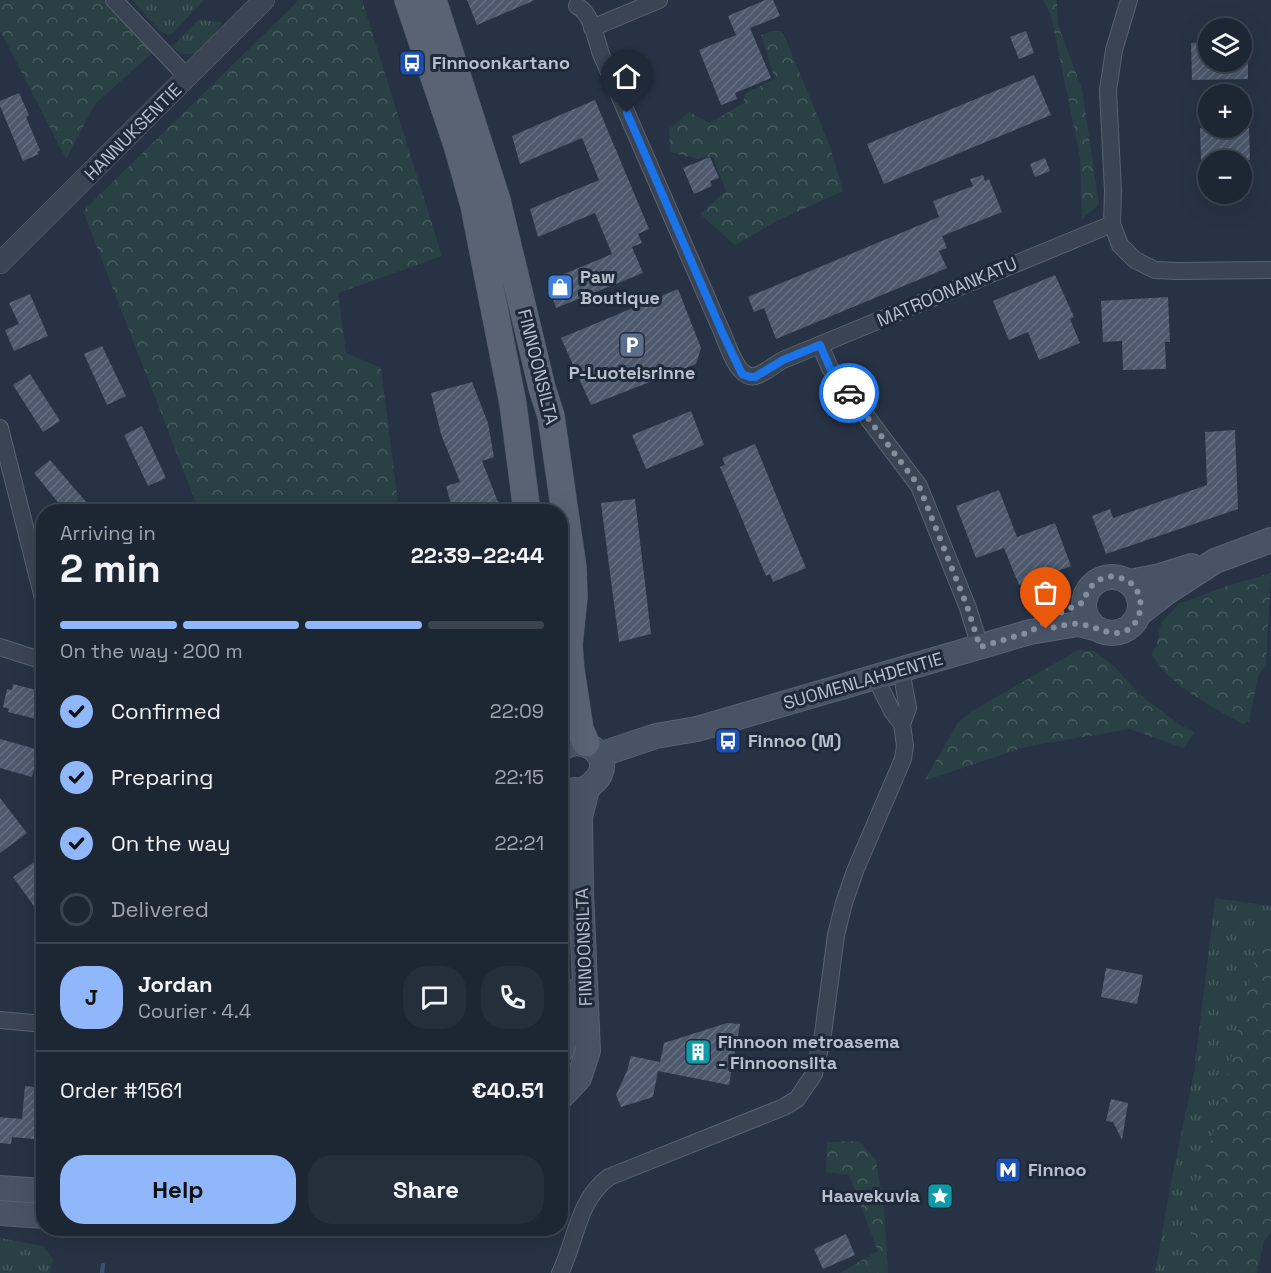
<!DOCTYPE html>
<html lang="en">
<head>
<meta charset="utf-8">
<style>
	body { margin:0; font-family:"Space Grotesk",sans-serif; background:#252e3b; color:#f1f3f6; height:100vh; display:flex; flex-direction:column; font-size:22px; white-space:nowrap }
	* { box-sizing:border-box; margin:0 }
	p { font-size:20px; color:#a0a5ac }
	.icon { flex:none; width:33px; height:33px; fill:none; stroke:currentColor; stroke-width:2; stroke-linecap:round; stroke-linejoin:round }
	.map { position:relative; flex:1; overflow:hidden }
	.sheet { position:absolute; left:36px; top:504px; width:532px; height:732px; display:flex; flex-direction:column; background:#1d2633; border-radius:24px; box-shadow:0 6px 24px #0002,0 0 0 2px #3b434e }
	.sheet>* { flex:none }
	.fabs { position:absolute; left:1198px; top:18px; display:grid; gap:12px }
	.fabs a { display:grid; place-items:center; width:54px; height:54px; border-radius:50%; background:#1d2633; box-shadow:0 6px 24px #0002,0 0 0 2px #3b434e; font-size:30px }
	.pin { position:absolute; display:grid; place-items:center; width:51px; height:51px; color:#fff; margin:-62px -26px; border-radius:50% 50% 50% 0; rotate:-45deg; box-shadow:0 0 6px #0007 }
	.pin .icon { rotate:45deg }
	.courier { position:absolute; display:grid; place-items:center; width:60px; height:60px; margin:-30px; border:4px solid #1a73e8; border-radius:50%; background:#fff; color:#222; box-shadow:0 2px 8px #0007 }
	.head em { font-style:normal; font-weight:700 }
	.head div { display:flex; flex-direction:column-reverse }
	.head { display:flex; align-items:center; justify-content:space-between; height:102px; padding:0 24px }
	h1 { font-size:39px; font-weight:700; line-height:45px }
	.bar { display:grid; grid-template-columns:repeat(4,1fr); gap:9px 6px; align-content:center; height:72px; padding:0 24px }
	.bar i { height:8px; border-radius:4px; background:#3b434e }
	.bar .current { background:#90b7fa }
	.bar p { grid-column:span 4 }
	.line { display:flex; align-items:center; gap:15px; padding:0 24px; border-top:2px solid #3b434e }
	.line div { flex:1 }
	.round { display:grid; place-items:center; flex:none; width:63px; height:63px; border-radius:24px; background:#252e3b }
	ol { padding:0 24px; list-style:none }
	li { display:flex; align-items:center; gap:18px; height:66px }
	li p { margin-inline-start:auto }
	li .icon { padding:6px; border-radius:50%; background:#90b7fa; color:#111; stroke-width:4 }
	li:last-child { color:#a0a5ac }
	li i { width:33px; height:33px; border:3px solid #3b434e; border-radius:50% }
	.action { display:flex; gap:12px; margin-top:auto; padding:12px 24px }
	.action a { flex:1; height:69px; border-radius:24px; background:#90b7fa; color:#111; font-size:24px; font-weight:700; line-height:69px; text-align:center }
	.action a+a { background:#252e3b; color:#f1f3f6 }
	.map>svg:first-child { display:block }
</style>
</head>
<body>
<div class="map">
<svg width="1271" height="1273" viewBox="0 0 1271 1273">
	<defs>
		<pattern id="grass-tufts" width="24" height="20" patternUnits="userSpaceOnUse" patternTransform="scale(1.5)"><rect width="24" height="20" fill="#294144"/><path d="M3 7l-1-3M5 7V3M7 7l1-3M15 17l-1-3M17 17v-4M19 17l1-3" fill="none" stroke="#465b5e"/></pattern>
		<pattern id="forest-crowns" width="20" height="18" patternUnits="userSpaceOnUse" patternTransform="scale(1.5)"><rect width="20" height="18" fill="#294144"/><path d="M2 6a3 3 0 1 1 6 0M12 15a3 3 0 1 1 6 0" fill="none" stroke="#465b5e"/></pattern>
		<pattern id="building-hatch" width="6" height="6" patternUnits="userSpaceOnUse" patternTransform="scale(1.5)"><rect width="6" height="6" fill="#4d596d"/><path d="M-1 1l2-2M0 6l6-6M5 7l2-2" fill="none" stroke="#656f81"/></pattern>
	</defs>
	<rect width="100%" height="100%" fill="#273244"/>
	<path fill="url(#grass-tufts)" d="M133,0H204L172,34L168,35L160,31Z
		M198,20L222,22L209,42L196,54H182L172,47Z
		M1215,898L1271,906V926L1260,937L1182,1273H1155L1169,1192L1194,1073Z
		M0,1238L43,1246L53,1259L50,1273H0Z"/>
	<path fill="url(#forest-crowns)" d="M0,0H104L152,53L95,104L66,159L0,30Z
		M299,0H362L442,256L338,293L346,353L381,368L399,511H199L83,211Z
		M1043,0H1057L1058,25L1082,89L1099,204L1082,219L1080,157L1051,15Z
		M772,31H781L786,40L830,146L843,191L779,220L735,245L700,214L726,191L713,156L698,159L670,152L669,129L689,112L710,123L742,104L746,93L775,79L761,35Z
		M1271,573L1266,663L1258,676L1249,721L1243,724C1213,707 1168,685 1152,654L1157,643L1161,623L1179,604L1227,586Z
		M1078,650L1094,651L1115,667L1140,695L1182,726L1195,732L1184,748L1130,729L1025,747L924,781L958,723L972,711Z
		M1271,926V1232L1264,1241L1257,1273H1182L1210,1146L1260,937Z
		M859,1141L876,1160L884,1209L888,1273H840L878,1251L849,1175L826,1172L827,1142Z"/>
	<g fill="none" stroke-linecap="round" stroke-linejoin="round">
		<path stroke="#3c4f6c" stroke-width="4.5" d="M102,1273L103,1265"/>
	</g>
	<path fill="url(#building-hatch)" d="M467,0H535L477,25Z
		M765,0H773L780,16L750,28L771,78L735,93L737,99L721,105L699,50L736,35L728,16Z
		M1026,31L1034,53L1019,59L1010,37Z
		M1209,42V62H1248V79L1192,80L1191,43Z
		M1034,75L1051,115L884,184L867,144Z
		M19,93L29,115L26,117L40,150L37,152L39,154L23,161L0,106V101Z
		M595,100L649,229L638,234L642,243L632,247L643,273L556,308L547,281L612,254L595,213L538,237L530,209L599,180L582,138L520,164L512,136Z
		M1200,128H1249L1250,160H1201Z
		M710,157L719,178L710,181L712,186L694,194L683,168Z
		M1045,158L1050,171L1035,177L1030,164Z
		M983,175L985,181L989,179L1002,212L942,236L947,248L939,251L947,268L776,339L764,308L754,312L748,297L939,217L933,201L973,186L970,179Z
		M1055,275L1074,317L1070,319L1080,343L1039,360L1028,332L1009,340L993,301Z
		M678,289L701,348L696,364L591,405L561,338Z
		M30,294L48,336L14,351L5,330L19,324L9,303Z
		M1168,297L1170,342H1165L1166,369L1123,370L1122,341L1103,342L1101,301Z
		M102,346L126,396L107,405L84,354Z
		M30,374L60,421L43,432L13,385Z
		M472,382L488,423L494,457L482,461L500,507L490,512H453L446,486L460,482L441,434L431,393Z
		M691,411L704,445L646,469L632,435Z
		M142,426L166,478L148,486L124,435Z
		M1235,430L1238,509L1106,554L1092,516L1110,509L1113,518L1207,485L1205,432Z
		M755,444L806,568L773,582L770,574L766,576L720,467L725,465L722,458Z
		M50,460L87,503L77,512H66L34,473Z
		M999,490L1017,537L1055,523L1071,566L1019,585L1004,548L976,558L956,506Z
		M635,499L651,634L619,642L601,503Z
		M13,684L44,692V721L8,712L9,709L3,707L7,689L12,690Z
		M0,739L39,750L32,777L0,768Z
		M0,798L27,833L0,853Z
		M34,862L37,867L44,863V920L13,877Z
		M1106,968L1143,975L1137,1004L1101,997Z
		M727,1023L740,1024L729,1085L658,1071L653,1097L621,1107L616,1095L627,1071L631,1056L660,1062L664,1043Z
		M25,1086L44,1088V1140L12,1137L11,1144L0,1143V1117L22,1119Z
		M1111,1099L1128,1103L1122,1140L1113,1122L1106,1121Z
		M846,1234L855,1255L823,1269L814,1249Z"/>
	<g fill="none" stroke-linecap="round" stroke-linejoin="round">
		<defs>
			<path id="minor" d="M114,0L188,78
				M1129,0L1114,50L1108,90L1113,191L1112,224L1120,245L1135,260L1155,270L1178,271L1271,270
				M577,6C592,13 596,40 601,54L722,332C728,346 739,384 758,375C766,372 774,365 783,360L1112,224
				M592,28L659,0
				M820,345L830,368L919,486L968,608L980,647
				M0,428L44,602
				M0,647L40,660H44
				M875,677L892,711L902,724
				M0,1020L44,1024
				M560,1273C577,1239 577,1201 609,1177L784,1107L797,1099L814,1074L823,1034L836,935L844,903L855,871L903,759L905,746L902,724L908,708L901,670"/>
			<path id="tertiary" d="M0,263L264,0"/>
			<path id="secondary" d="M1084 605a28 28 0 1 1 56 0a28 28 0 1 1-56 0Z
				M1130,582L1160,576L1192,566
				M1140,613L1167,592L1215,561L1271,540
				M561,749C586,731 616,760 595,781C588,788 584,791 574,790
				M599,755L656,736L697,729L1030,632L1078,624L1098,629
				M561,795L566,817L567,844
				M561,1051L571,1020L572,992
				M561,1097L579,1078L588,1051L581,892L580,817L587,789
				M0,1188L44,1191
				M0,1213L44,1216"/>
			<path id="primary" d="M408,0L457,145L474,206L513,404L527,512
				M433,0L497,200L542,388L551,416L573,568L574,597L569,645L571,670L580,729L586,743"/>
		</defs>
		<use href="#minor" stroke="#596270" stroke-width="18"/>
		<use href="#tertiary" stroke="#596270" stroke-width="22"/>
		<use href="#secondary" stroke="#596270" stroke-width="26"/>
		<use href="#primary" stroke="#454d5c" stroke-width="28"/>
		<use href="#minor" stroke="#3b4453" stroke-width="16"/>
		<use href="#tertiary" stroke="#3b4453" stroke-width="21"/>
		<use href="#secondary" stroke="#495366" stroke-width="24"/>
		<use href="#primary" stroke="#596373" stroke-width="27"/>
	</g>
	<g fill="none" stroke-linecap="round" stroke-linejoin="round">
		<path stroke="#858e9d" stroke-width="6" stroke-dasharray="0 10.8" d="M849,393L919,486L967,606L980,647L1030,632L1055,615L1084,602C1087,585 1103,572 1121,578C1129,580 1135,586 1138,593C1142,602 1141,611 1137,620C1121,646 1098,625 1078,624C1068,623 1055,628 1046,629"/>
		<path stroke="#1a73e8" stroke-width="8" d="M627,113L722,332L742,374L750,377H755L783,360L820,345L830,368L849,393"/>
	</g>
	<defs>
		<symbol id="bus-square" viewBox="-11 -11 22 22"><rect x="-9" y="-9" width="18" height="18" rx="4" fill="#1a4fb4" stroke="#202939"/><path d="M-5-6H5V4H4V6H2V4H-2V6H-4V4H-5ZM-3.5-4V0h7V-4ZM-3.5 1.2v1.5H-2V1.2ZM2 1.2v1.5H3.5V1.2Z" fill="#fff"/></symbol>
		<symbol id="shop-square" viewBox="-11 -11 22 22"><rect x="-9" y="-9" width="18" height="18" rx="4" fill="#3f7fe0" stroke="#202939"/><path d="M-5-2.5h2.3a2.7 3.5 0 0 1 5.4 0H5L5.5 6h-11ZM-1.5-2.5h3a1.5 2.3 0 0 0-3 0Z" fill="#fff"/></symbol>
		<symbol id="parking-square" viewBox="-11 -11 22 22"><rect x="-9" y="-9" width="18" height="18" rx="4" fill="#5c6f8a" stroke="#202939"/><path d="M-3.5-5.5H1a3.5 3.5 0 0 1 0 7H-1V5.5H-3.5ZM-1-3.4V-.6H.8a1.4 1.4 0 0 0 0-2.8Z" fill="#fff"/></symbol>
		<symbol id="building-square" viewBox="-11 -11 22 22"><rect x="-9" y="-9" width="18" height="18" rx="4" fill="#0f9aa8" stroke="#202939"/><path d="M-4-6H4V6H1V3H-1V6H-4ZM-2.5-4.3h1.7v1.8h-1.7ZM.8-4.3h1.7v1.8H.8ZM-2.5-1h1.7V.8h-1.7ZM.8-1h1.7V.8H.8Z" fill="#fff"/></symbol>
		<symbol id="metro-square" viewBox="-11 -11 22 22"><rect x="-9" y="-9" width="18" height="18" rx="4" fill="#1a4fb4" stroke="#202939"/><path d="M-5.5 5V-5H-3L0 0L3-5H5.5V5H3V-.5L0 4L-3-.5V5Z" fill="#fff"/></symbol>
		<symbol id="sight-square" viewBox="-11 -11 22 22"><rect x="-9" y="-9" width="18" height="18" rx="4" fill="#0f9aa8" stroke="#202939"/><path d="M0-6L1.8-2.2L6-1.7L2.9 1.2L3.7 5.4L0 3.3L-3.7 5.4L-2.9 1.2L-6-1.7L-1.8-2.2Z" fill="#fff"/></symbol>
	</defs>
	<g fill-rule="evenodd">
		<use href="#bus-square" x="397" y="48" width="30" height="30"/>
		<use href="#shop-square" x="545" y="272" width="30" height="30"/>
		<use href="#parking-square" x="617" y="330" width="30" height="30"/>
		<use href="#bus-square" x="713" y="726" width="30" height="30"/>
		<use href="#building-square" x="683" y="1037" width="30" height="30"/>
		<use href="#metro-square" x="993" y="1155" width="30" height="30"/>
		<use href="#sight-square" x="925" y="1181" width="30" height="30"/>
	</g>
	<g text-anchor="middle" stroke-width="6" stroke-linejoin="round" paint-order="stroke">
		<g font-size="18" font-weight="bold" fill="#b8c0cd" stroke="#202939" text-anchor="start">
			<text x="432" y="69">Finnoonkartano</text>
			<text x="580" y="283">Paw<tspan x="580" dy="21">Boutique</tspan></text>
			<text x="632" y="379" text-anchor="middle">P-Luoteisrinne</text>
			<text x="748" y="747">Finnoo (M)</text>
			<text x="718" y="1048">Finnoon metroasema<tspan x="718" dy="21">- Finnoonsilta</tspan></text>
			<text x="1028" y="1176">Finnoo</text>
			<text x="920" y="1202" text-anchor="end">Haavekuvia</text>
		</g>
		<g font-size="18" fill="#b8c0cd" stroke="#202939">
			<text transform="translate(133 132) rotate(-45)" y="6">HANNUKSENTIE</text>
			<text transform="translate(947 292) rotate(-23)" y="6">MATROONANKATU</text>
			<text transform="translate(538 367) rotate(76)" y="6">FINNOONSILTA</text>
			<text transform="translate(863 681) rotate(-16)" y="6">SUOMENLAHDENTIE</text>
			<text transform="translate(584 947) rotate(-92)" y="6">FINNOONSILTA</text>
		</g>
	</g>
</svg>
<div class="fabs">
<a><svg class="icon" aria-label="layers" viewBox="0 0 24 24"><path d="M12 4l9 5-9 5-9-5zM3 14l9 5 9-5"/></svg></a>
<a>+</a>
<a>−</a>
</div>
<div class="pin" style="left:1046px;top:629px;background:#ea580c"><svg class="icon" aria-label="bag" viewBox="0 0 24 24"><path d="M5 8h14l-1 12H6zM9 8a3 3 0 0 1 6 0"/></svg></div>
<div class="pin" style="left:627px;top:113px;background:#1f2937"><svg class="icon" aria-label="home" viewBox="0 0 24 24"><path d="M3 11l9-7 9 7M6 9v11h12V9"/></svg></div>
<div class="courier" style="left:849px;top:393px"><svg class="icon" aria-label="car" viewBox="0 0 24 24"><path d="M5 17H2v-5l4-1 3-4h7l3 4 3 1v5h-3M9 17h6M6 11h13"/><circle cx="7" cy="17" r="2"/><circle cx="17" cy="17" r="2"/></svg></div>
<section class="sheet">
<div class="head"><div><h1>2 min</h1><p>Arriving in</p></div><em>22:39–22:44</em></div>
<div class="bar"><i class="current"></i><i class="current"></i><i class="current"></i><i></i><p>On the way · 200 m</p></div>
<ol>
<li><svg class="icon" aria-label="check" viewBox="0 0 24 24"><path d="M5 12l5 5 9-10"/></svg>Confirmed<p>22:09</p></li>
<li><svg class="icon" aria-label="check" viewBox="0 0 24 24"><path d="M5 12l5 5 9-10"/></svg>Preparing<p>22:15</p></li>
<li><svg class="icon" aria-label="check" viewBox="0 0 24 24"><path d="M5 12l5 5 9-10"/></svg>On the way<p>22:21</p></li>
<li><i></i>Delivered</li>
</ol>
<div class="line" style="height:108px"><b class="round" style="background:#90b7fa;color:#111">J</b><div><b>Jordan</b><p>Courier · 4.4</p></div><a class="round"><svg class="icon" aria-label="chat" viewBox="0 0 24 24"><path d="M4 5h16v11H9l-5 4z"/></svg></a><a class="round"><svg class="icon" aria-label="phone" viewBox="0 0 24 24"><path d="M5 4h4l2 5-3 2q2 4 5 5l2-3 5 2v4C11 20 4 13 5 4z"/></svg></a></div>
<div class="line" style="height:78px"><div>Order #1561</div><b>€40.51</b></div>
<div class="action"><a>Help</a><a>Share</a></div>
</section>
</div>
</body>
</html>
